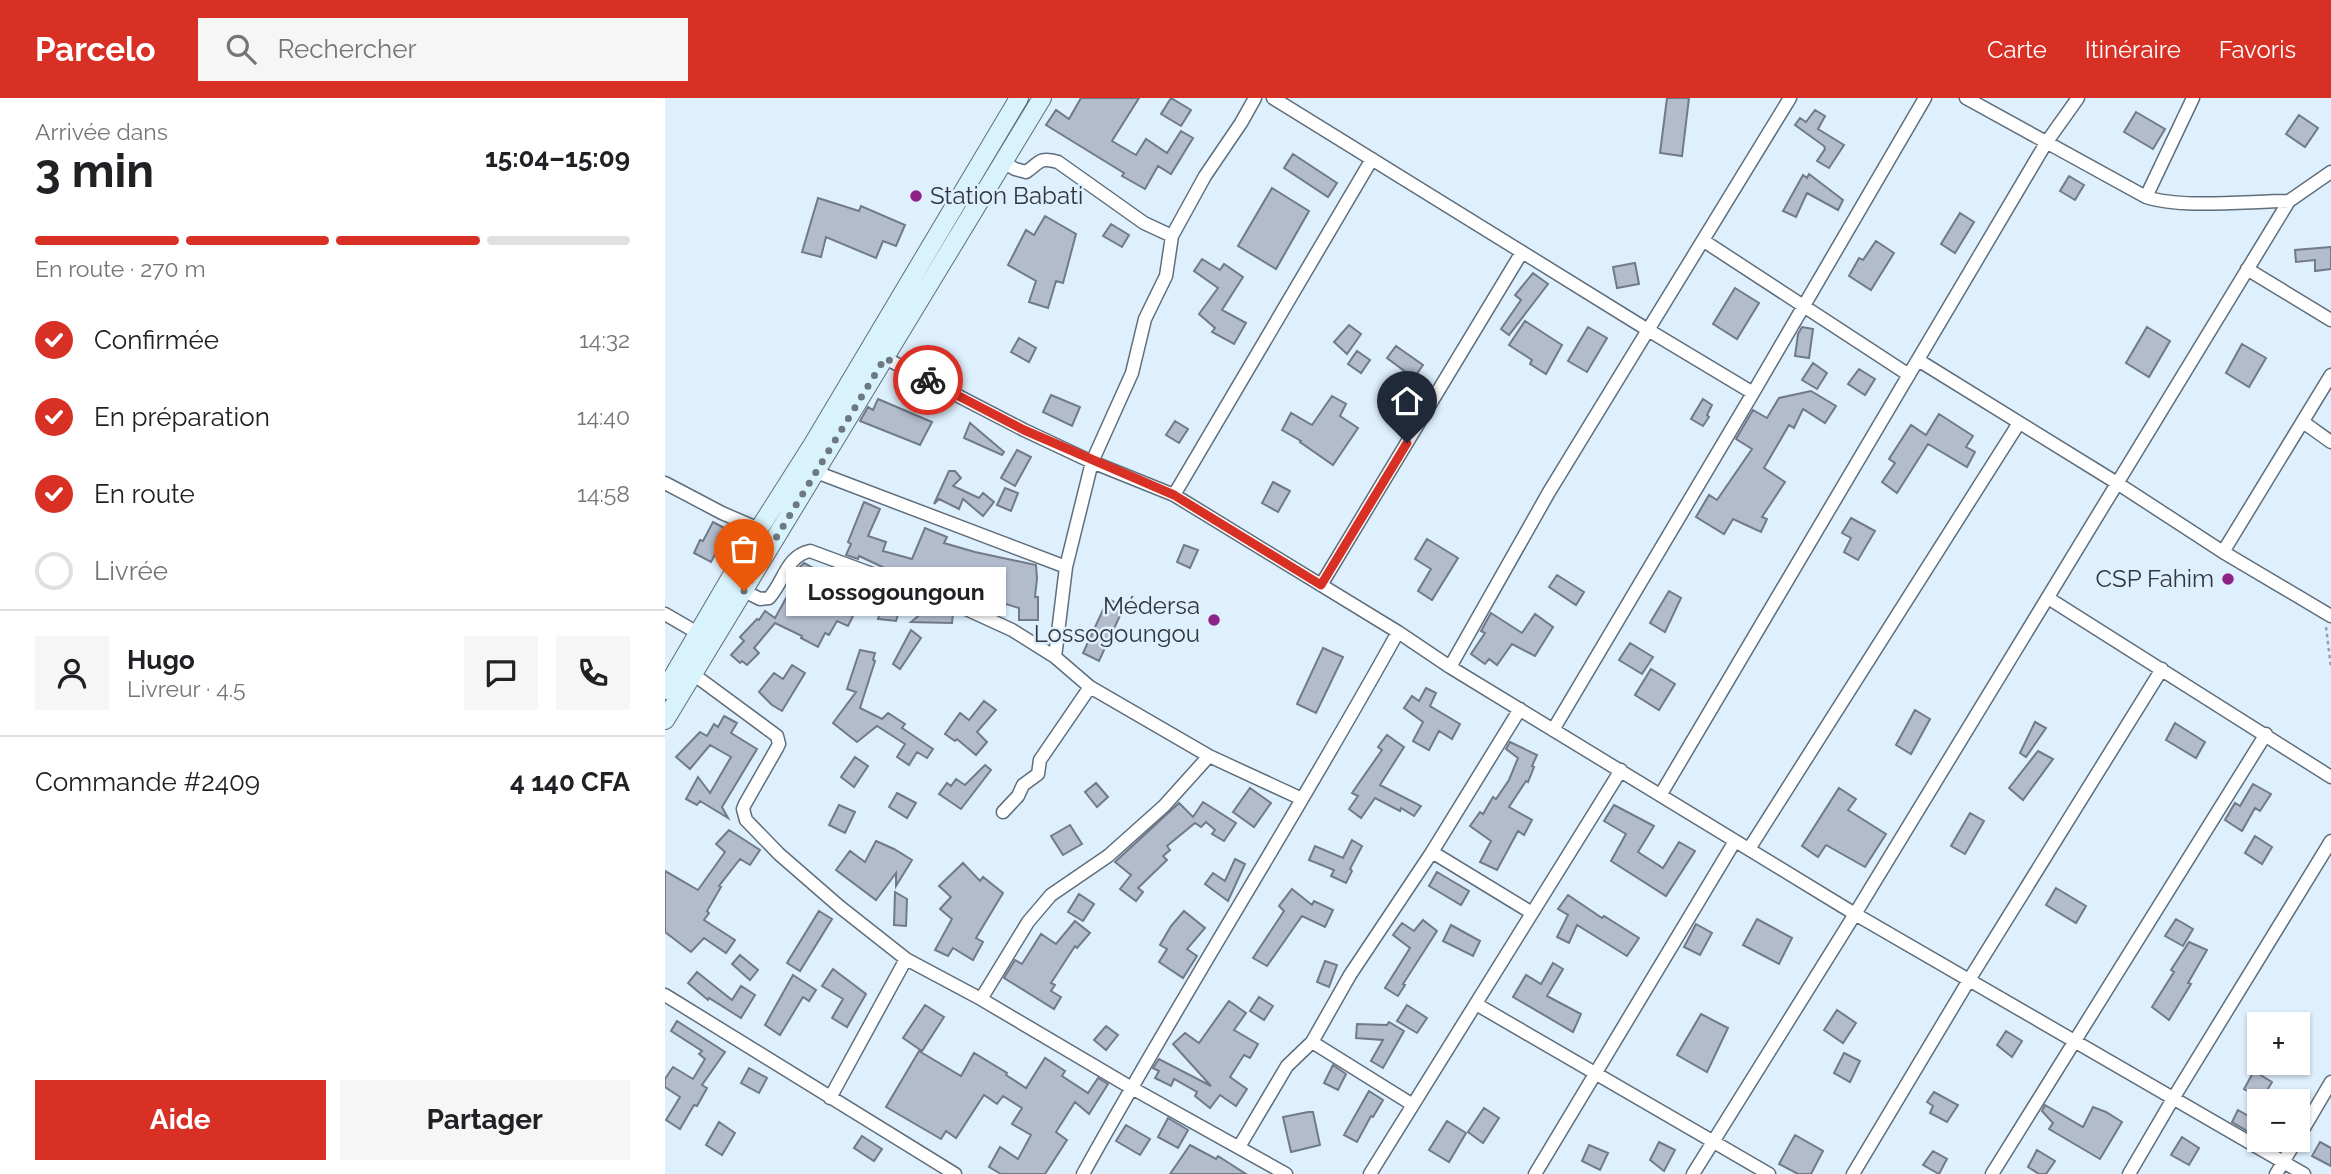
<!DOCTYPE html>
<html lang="fr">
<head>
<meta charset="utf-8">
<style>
	body { margin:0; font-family:Raleway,sans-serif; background:#f6f6f6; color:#202124; height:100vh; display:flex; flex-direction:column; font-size:26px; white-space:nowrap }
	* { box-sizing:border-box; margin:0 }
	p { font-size:23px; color:#757577 }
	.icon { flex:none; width:38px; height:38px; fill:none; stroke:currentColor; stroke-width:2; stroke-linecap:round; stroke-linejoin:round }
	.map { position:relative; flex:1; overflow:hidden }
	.sheet { display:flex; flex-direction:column; background:#fff; width:665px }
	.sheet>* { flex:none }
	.controls { position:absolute; left:1582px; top:914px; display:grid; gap:14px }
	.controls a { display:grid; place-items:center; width:63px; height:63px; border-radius:0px; background:#fff; box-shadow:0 2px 5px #0004; font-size:35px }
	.pin { position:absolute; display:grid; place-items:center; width:60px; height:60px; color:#fff; margin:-72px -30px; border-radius:50% 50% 50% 0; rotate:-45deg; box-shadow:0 0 7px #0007 }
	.pin .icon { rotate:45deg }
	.courier { position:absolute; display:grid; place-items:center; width:70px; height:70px; margin:-35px; border:5px solid #d93025; border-radius:50%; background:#fff; color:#222; box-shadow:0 2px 9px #0007 }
	.bubble { position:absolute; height:49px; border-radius:0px; background:#fff; box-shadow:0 2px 5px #0004; font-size:23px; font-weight:700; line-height:49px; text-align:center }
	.overview em { font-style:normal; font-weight:700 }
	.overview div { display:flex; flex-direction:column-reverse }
	.overview { display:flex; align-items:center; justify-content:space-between; height:119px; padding:0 35px }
	h1 { font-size:46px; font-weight:700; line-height:52px }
	.bar { display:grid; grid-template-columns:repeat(4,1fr); gap:10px 7px; align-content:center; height:84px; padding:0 35px }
	.bar i { height:9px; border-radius:5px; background:#e0e0e0 }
	.bar .active { background:#d93025 }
	.bar p { grid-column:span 4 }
	.line { display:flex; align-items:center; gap:18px; padding:0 35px; border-top:2px solid #e0e0e0 }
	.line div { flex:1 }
	.round { display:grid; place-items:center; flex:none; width:74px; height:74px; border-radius:0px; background:#f6f6f6 }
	ol { padding:0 35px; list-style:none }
	li { display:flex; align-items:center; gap:21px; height:77px }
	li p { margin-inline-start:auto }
	li .icon { padding:7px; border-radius:50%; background:#d93025; color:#fff; stroke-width:4 }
	li:last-child { color:#757577 }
	li i { width:38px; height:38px; border:4px solid #e0e0e0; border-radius:50% }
	.button { display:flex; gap:14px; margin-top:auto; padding:14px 35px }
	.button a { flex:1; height:80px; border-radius:0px; background:#d93025; color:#fff; font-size:28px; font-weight:700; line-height:80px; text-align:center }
	.button a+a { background:#f6f6f6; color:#202124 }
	header { display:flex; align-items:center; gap:42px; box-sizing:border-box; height:98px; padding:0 35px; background:#d93025; color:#fff }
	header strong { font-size:33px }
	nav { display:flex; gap:38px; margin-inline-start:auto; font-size:24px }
	.search { width:490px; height:63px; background:#f6f6f6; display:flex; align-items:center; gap:18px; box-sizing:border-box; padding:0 24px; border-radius:0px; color:#757577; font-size:26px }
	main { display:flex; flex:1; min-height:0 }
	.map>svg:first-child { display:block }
</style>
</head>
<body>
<header>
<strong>Parcelo</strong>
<div class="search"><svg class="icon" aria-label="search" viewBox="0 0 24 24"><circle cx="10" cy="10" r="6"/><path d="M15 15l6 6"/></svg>Rechercher</div>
<nav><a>Carte</a><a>Itinéraire</a><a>Favoris</a></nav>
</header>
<main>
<section class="sheet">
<div class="overview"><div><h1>3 min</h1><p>Arrivée dans</p></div><em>15:04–15:09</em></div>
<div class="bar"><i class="active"></i><i class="active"></i><i class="active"></i><i></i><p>En route · 270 m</p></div>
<ol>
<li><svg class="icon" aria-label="check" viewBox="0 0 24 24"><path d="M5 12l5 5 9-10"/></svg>Confirmée<p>14:32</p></li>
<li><svg class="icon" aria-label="check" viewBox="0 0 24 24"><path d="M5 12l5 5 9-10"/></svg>En préparation<p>14:40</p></li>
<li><svg class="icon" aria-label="check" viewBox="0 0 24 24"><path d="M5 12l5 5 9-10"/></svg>En route<p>14:58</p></li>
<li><i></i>Livrée</li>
</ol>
<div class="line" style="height:126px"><a class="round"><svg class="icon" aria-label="person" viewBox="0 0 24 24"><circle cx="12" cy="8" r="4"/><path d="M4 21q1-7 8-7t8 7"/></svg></a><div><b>Hugo</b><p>Livreur · 4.5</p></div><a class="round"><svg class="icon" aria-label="chat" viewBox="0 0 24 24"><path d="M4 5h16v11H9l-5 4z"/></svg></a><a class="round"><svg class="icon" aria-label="phone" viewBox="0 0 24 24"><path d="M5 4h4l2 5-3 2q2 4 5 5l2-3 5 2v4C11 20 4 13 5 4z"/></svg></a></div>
<div class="line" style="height:91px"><div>Commande #2409</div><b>4 140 CFA</b></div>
<div class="button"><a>Aide</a><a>Partager</a></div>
</section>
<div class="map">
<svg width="1666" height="1076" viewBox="0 0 1666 1076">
	<rect width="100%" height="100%" fill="#deeffd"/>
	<path fill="#b2bccc" stroke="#707a89" stroke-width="2" d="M416,0H474L447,43L471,57L481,41L502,55L516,33L528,40L506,76L493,68L480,91L457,78L459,75L381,27L391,12L404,21Z
		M506,0L526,12L516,28L496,16Z
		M1002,0H1024L1017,58L995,55Z
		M1150,12L1160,18L1153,31L1179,47L1164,70L1152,63L1160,51L1159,48L1130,27L1135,20L1141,24Z
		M1471,14L1500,31L1488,51L1459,34Z
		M1634,17L1653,30L1640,49L1621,36Z
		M628,56L672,85L663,99L619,70Z
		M1144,76L1178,102L1173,112L1142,95L1131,119L1118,113L1138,77L1142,80Z
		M1404,78L1419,87L1410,102L1395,93Z
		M607,90L644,113L611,171L573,148Z
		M153,100L194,113L196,108L240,127L231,148L218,143L211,160L161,139L156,159L137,154Z
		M1295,115L1309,124L1290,155L1276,146Z
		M380,118L411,136L398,185L391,183L383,210L364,204L371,183L343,167L361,132L369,137Z
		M446,126L464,137L457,149L438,138Z
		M1211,143L1229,155L1206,192L1184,178L1194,160L1198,162Z
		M1666,149V171L1650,173V162L1631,164L1630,152Z
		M537,161L555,172L559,166L578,179L557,212L581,225L569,246L547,234L550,230L534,216L553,190L529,173Z
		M970,165L974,186L952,190L948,169Z
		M868,175L883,186L844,237L836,231L856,202L850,197Z
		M1070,190L1094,205L1072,241L1048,226Z
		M860,223L897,247L881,276L865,266L867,262L844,247Z
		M684,227L696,236L682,256L669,244Z
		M923,229L942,240L922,274L903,263Z
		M1137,229L1148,231L1144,260L1130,258L1133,236Z
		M1482,229L1505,243L1484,279L1461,265Z
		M354,240L371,250L364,264L346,254Z
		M1577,246L1601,260L1584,289L1561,275Z
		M731,248L758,267L749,280L722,260Z
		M692,253L705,262L696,275L683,266Z
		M1148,265L1162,275L1152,291L1137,282Z
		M1194,271L1210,281L1200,297L1183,286Z
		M1146,293L1171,308L1160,325L1138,311L1129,330L1124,327L1099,370L1120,384L1097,419L1102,421L1096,434L1068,421L1059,436L1031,419L1044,397L1052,402L1087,351L1071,341L1088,312L1102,320L1114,300Z
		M386,297L415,309L407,328L378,314Z
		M667,298L681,306L675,318L693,330L668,367L635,344L636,343L617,332L626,315L647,327Z
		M213,301L267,324L255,347L195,323L203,309L208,312Z
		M1038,301L1047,307L1042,317L1044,319L1038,328L1026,321Z
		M1274,316L1308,338L1301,349L1310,354L1302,369L1263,346L1232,395L1217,384L1230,365L1224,361L1246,327L1261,337Z
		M510,323L523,331L514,345L501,337Z
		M305,325L339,354L337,357L299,340Z
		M352,352L366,359L350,388L336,380Z
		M284,373H290L296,380L288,388L314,400L318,395L329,404L318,418L298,401L294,411L274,401L269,406Z
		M608,384L625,393L613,414L597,405Z
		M340,390L353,395L346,413L332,407Z
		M199,404L215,411L203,438L221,444L218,453L247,461L260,430L282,439L279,445L310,454L371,467L372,480L370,499H373V522H354V510L321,500L322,496L265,479L264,483L226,473L194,458L193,461L181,457L186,446L183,444Z
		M1186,420L1210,433L1193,462L1179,454L1186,440L1177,435Z
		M48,424L63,432L46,464L29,455L35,442L38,443Z
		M762,441L793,460L767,502L753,493L766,471L750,461Z
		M519,447L533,452L525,470L512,464Z
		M139,465L170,482L172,479L185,485L182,492L189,494L185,504L190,506L189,509L192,510L183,528L172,523L164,537L160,535L153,549L136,540L137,538L110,525L89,550L94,555L82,567L77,563L75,565L66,557L79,543L75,539L92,521L94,522L100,513L110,520L134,477L130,474Z
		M892,477L919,494L911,507L884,489Z
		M1004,493L1016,500L1000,534L985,525Z
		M443,501L459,509L434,563L418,555Z
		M218,505L235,510L231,523L213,521Z
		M259,513L288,515L287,525L246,524Z
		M826,515L857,535L870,516L888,529L870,558L847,546L832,567L824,561L820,566L806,556L820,535L816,533Z
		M246,532L256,540L235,571L228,566Z
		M965,545L988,559L977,576L954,562Z
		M658,550L678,559L651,615L632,606Z
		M195,552L210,555L208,562L210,563L195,610L217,621L223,615L240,626L237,630L268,651L262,660L252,654L244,667L232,659L240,646L212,628L192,644L168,625L191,594L182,591Z
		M127,567L140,575L117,613L107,607L94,594L109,575L118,581Z
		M986,571L1010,586L994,612L970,597Z
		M761,590L771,595L765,608L795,626L787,641L774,633L764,652L748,643L758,624L739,610L747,598L754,603Z
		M319,603L331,612L312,634L322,644L311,657L292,641L290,643L280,636L295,615L304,622Z
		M1250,612L1265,621L1246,656L1231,647Z
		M59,618L72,625L66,635L92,651L57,709L63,720L35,703L32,707L21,701L33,679L45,695L66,659L45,647L25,671L11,659L35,634L42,638L49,626L53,629Z
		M1370,624L1381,630L1361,659L1355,655Z
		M1510,625L1540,644L1531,660L1501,642Z
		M722,637L739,649L715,687L756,708L749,718L736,710L735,713L710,700L696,720L684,711L693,698L687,695L717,652L713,649Z
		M845,644L872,657L867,668L869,669L863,684L861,683L844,709L867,722L859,737L853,733L832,772L815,764L826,743L805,728L815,714L818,716L828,699L831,701L844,682L853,660L841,651Z
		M1373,653L1388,661L1358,702L1344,690Z
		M190,659L203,668L189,689L176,679Z
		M320,667L326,672L296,711L274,696L282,685L286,688L291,681L300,687Z
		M431,685L443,699L432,709L420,694Z
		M1588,686L1606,696L1595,713L1590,710L1577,733L1560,722L1570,705L1575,708Z
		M585,690L606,705L589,729L568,714Z
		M1174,690L1191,701L1183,712L1221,736L1200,769L1161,747L1153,759L1137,748Z
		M232,695L251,705L242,720L224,709Z
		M538,704L571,725L559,743L547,736L550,732L541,724L536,729L530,725L502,748L505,752L498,758L502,762L473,790L478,794L471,803L455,791L466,777L450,764L514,705L528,719Z
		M174,707L190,714L180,735L164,727Z
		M949,707L989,728L973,754L998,770L1014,744L1030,753L1001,798L946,763L961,736L939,723Z
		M1305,715L1319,723L1300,756L1286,748Z
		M405,727L417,746L398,757L386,738Z
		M64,732L95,752L85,767L75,761L54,788L56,789L42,813L44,815L39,822L70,842L61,855L39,840L26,854L0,834V773L33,792L60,754L51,746Z
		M1590,738L1607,749L1597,766L1580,755Z
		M687,742L697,748L685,771L687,773L681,785L666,778L669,772L644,762L650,748L678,760Z
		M211,743L229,751L247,762L231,788V775L211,802L171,772L185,753L200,764Z
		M570,761L580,766L563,803L540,786L548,775L560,783Z
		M298,765L315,783L318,779L338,795L311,840L318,844L308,862L288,850L283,858L270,852L287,821L275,811L286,799L274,788Z
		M772,774L804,793L796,807L764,788Z
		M1391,790L1421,808L1411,825L1381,807Z
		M627,791L647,807L649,803L668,812L660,829L637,818L602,868L588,860L619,813L614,808Z
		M230,794L242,801L241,828L229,827Z
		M414,796L429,806L418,823L403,814Z
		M903,797L937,820L939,818L974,840L962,858L912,827L904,845L892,839L903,817L893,811Z
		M154,813L167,821L135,873L122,865Z
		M519,813L540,830L522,851L532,858L518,880L494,864L502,851L495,847L506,828Z
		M1092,821L1127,840L1114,866L1078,847Z
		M1511,821L1528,831L1518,848L1500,838Z
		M758,822L772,833L738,886L740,887L733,898L720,890L745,850L728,837L737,825L749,833Z
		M410,823L425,835L412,850L410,848L386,885L390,887L386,893L396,899L389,911L339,880L350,862L357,866L376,836L391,846Z
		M1031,826L1047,835L1035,857L1019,849Z
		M786,827L815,843L808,858L778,843Z
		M1524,844L1542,852L1523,885L1526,886L1504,922L1487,909L1509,874L1506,872Z
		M75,857L93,872L85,882L67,866Z
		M660,863L672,867L664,889L652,884Z
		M888,865L898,871L882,898L916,916L908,934L848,899L861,877L876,886Z
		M168,871L201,896L182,929L167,920L178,901L157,888Z
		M32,874L67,902L76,888L90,897L76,920L44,900L43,902L23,885Z
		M128,877L151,892L144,903L138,899L115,937L100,927Z
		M594,899L608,908L599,922L585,913Z
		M564,903L581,915L569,932L593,946L585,960L579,957L565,979L582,991L571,1008L555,997L545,1010L530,998L532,994L509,981L506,988L490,980L494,973L488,970L494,961L546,988L508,946L520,935L534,945Z
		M260,907L279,919L257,953L238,940Z
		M742,907L762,920L752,935L732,923Z
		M1172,912L1191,925L1178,945L1159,932Z
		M1036,916L1063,930L1042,974L1012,957Z
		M12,923L60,954L37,987L42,990L32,1008L29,1007L15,1031L1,1022L15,999L0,989V981L8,969L28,981L40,961L34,956L37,953L6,933Z
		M724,924L739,933L718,970L706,963L718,942L691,940L692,926L722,927Z
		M441,928L453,937L441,952L429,942Z
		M1341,933L1357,943L1347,959L1332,947Z
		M254,953L296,978L309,955L342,975L341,977L361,990L380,960L400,973L397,978L423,995L433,980L443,986L424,1016L410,1004L391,1034L402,1042L380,1076H336L324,1069L335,1049L353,1061L366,1037L347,1026L357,1010L338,998L332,1006L319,997L291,1040L281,1033L276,1041L221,1009Z
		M1179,955L1195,963L1185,984L1169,975Z
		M668,967L681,976L673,992L659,985Z
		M84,970L102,980L94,995L76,985Z
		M1589,973L1607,984L1597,1001L1579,991Z
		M704,993L718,1002L708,1019L706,1018L692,1044L679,1037Z
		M1269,994L1293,1007L1282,1024L1265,1015L1268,1008L1262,1004Z
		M1380,1007L1418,1029L1428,1009L1441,1014L1457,1024L1435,1061L1384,1031L1388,1025L1377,1013Z
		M819,1010L834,1020L818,1045L803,1034Z
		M1573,1012L1590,1022L1584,1034L1567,1024Z
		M643,1014H648L655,1047L626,1054L618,1019Z
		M503,1020L523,1032L513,1050L493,1039Z
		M782,1023L801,1035L784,1064L764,1052Z
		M54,1024L70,1035L57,1057L41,1047Z
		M461,1027L485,1041L475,1057L451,1043Z
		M1130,1037L1158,1053L1146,1076H1133L1114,1066Z
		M197,1038L217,1051L209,1063L189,1050Z
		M1517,1039L1534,1050L1524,1067L1506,1057Z
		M994,1044L1010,1052L999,1073L985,1062Z
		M1655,1044L1666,1050V1068L1647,1058Z
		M525,1047L551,1061L553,1058L581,1076H505Z
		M924,1047L943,1055L935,1072L917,1063Z
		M1372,1052L1390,1063L1381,1076H1374L1363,1069Z
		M1268,1053L1282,1061L1274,1076L1258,1067Z"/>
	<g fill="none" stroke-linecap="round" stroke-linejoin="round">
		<defs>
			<path id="street" d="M608,0L983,232L884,394L785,569
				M1301,0L1481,99C1517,111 1584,103 1624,103
				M338,64L350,71L361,74C374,66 373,58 393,64L479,125L507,138L540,78L576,25L590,0
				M1481,99L1528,0
				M1039,143L1244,277
				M1582,171L1666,222
				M213,255L220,260L359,332L427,364L509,397L733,534L785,569L1190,816L1639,1076
				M1253,262L1452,385L1558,454L1666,518
				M1088,295L983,232L1125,0
				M1638,324L1666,344
				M147,368L151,374L401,469
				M0,385L57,415L94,431
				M509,397L707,61
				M1558,454L1666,277
				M656,487L857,154
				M79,493L95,501L104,500C119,484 121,458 145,453L299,510L347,532L390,559L425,589L544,658L637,701
				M1383,500L1666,679
				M0,516L38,538
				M390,559L401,469L427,364L467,275L480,221L501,178L507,138
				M28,576L112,638L114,646L112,650L80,706L78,711L81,722L114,756L175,809L241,861L316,901L465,989L621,1076
				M888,632L1088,295L1260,0
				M996,696L1381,45L1413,0
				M338,714L353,698L358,687L373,676L375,662L425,589
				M1084,751L1354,325
				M767,754L867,815
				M0,897L290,1076
				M316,901L363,824L386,797L443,758L499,708L544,658
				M811,906L1104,1076
				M647,944L748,1007
				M165,1000L241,861
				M1633,1040L1666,984
				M574,1049L622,968L647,944L685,877L767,754L855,611
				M418,1076C519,893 632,717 733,534
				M705,1076L956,672
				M870,1076L1070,743
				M1028,1076L1190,816L1624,103L1666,74
				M1188,1076L1304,882L1497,571
				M1327,1076L1601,636
				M1464,1076L1509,999L1666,743
				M1611,1076L1632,1041"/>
			<path id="secondary" d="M0,592L94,431L148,346L354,0
				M0,622L377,0"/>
		</defs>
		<use href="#street" stroke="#5f6e7a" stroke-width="15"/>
		<use href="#secondary" stroke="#5f6e7a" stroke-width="20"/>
		<path stroke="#95a1ac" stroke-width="2.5" stroke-dasharray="3.5 3.5" stroke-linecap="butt" d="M1661,529L1666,570"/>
		<use href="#street" stroke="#fff" stroke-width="12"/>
		<use href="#secondary" stroke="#d8f3fc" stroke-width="18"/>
	</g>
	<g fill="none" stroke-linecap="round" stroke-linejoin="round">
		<path stroke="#6e7880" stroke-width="7" stroke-dasharray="0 12.6" d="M79,493L220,260L263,282"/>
		<path stroke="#d93025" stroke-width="9" d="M263,282L359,332L509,397L656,487L742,345"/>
	</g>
	<g fill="#8f2285" stroke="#deeffd" stroke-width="2.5">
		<circle cx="251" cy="98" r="7"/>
		<circle cx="1563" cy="481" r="7"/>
		<circle cx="549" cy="522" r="7"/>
	</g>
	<g text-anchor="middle" stroke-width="5" stroke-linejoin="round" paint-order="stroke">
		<g font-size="24" fill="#31383d" stroke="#deeffd" text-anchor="end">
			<text x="265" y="106" text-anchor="start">Station Babati</text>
			<text x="1549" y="489">CSP Fahim</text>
			<text x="535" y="516">Médersa<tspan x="535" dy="28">Lossogoungou</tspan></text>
		</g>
	</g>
</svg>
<div class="controls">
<a>+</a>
<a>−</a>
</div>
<div class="pin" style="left:79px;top:493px;background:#ea580c"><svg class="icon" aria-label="bag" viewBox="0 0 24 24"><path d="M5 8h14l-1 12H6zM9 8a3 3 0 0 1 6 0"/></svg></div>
<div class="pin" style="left:742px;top:345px;background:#1f2937"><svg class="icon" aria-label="home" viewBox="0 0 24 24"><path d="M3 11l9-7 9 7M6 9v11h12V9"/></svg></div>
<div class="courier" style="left:263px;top:282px"><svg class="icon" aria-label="bike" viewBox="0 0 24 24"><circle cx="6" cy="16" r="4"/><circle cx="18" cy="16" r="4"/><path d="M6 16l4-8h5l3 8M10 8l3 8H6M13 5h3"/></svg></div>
<div class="bubble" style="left:121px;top:469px;width:220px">Lossogoungoun</div>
</div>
</main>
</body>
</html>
